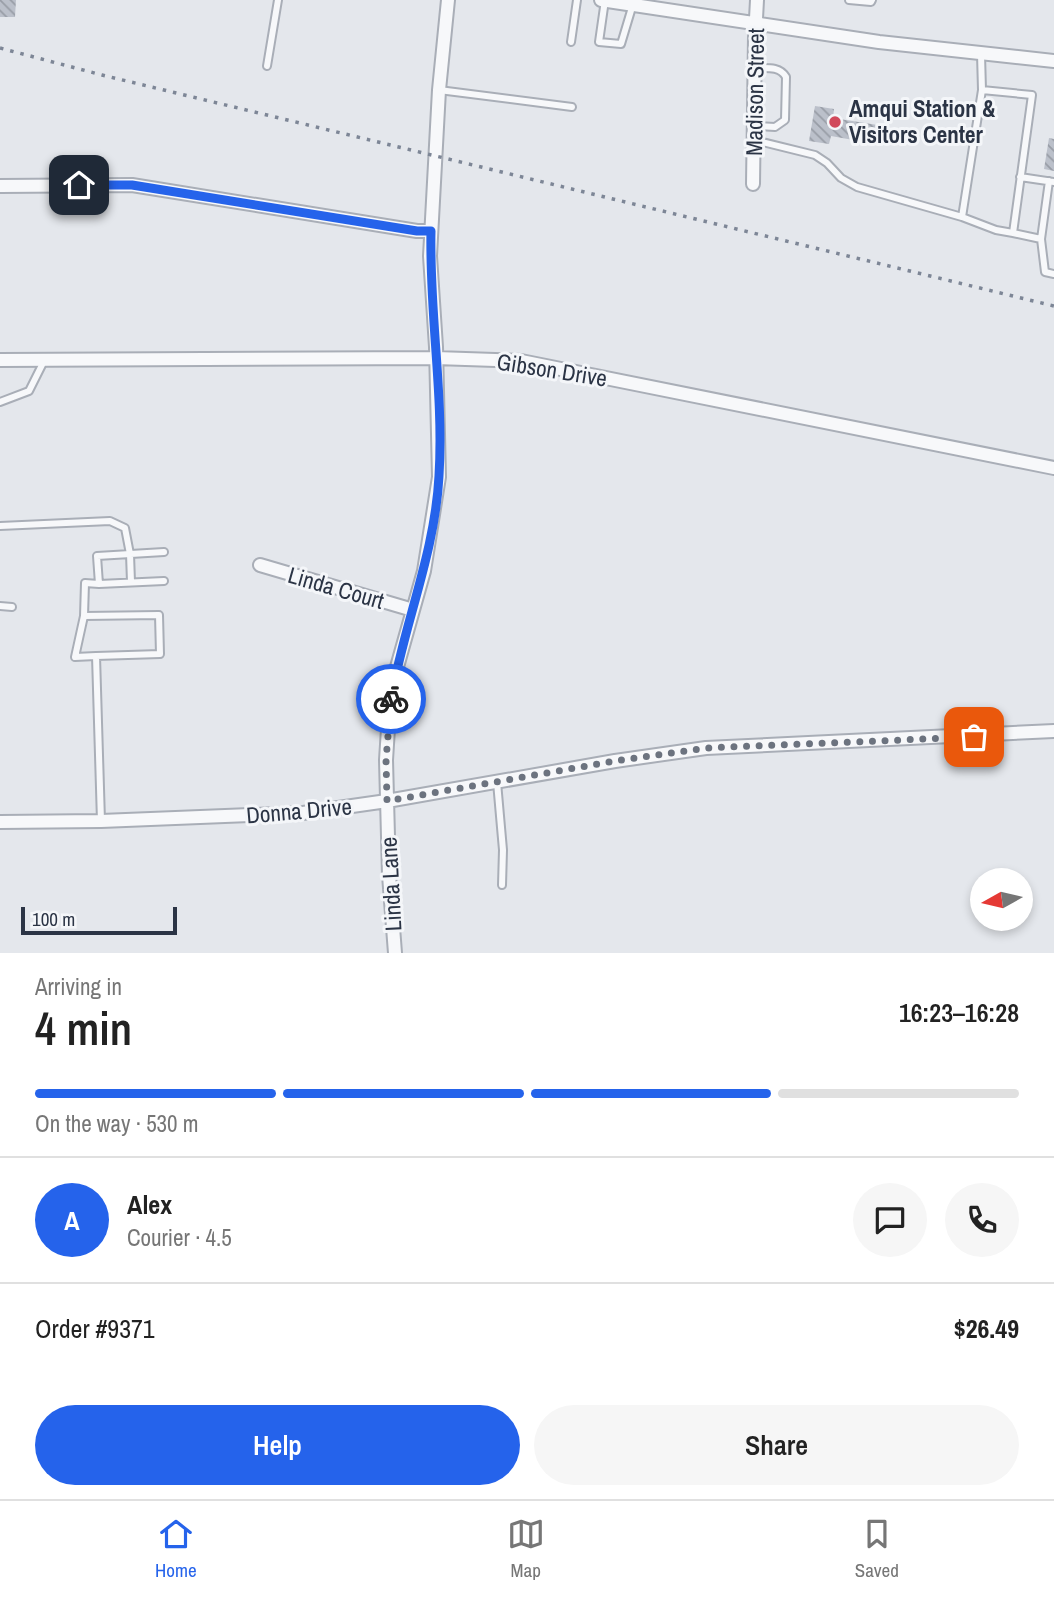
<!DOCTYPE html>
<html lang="en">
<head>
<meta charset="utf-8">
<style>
	body { margin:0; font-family:"Archivo Narrow",sans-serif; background:#f6f6f6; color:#222; height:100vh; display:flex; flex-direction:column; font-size:26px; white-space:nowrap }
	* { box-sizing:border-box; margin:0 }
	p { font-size:23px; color:#767676 }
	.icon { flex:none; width:38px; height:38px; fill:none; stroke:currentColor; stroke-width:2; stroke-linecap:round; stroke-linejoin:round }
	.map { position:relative; height:953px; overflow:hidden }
	.sheet { display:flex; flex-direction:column; background:#fff; flex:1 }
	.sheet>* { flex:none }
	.needle { width:46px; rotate:262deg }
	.buttons { position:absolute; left:970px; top:868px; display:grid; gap:14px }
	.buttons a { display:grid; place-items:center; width:63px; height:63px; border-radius:50%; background:#fff; box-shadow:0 4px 10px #0003; font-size:35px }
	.scale { position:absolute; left:21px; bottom:18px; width:156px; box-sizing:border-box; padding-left:7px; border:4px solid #2b3445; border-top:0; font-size:19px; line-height:24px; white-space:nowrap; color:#2b3445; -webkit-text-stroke:5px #f4f6f9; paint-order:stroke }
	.pin { position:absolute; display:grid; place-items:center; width:60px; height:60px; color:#fff; margin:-30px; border-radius:14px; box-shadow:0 4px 10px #0006 }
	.courier { position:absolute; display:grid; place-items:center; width:70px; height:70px; margin:-35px; border:5px solid #2563eb; border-radius:50%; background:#fff; color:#222; box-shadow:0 2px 9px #0007 }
	.headline em { font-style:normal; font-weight:600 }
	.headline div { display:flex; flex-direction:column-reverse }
	.headline { display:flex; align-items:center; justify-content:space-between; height:119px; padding:0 35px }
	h1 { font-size:46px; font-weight:600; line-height:52px }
	.bar { display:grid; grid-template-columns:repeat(4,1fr); gap:10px 7px; align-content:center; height:84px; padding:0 35px }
	.bar i { height:9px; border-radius:5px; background:#e0e0e0 }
	.bar .on { background:#2563eb }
	.bar p { grid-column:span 4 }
	.line { display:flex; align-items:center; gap:18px; padding:0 35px; border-top:2px solid #e0e0e0 }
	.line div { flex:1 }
	.round { display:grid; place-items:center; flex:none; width:74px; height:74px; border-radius:37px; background:#f6f6f6 }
	.button { display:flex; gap:14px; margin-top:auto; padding:14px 35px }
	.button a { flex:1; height:80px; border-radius:42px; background:#2563eb; color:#fff; font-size:28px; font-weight:600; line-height:80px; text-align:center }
	.button a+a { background:#f6f6f6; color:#222 }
	.tabs { display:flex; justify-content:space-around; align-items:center; height:98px; border-top:2px solid #e0e0e0; background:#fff; font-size:19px; color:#767676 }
	.tabs a { display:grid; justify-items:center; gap:4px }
	.tabs .on { color:#2563eb }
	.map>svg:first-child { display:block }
</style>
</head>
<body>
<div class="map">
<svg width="1054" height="953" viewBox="0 0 1054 953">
	<defs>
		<pattern id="building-back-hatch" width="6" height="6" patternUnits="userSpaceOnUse" patternTransform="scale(1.75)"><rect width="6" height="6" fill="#bbc0ca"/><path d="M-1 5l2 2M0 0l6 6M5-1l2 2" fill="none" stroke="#989da6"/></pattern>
	</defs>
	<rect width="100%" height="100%" fill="#e4e7ec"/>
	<path fill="url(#building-back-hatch)" d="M0,0H16L15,17H0Z
		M815,106L834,109L833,118L884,126L881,145L831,136L829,144L809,141Z
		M1049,138L1054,139V171L1044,169Z"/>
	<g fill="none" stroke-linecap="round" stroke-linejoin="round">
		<defs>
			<path id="service" d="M605,0L599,42L621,44L633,4
				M849,0L871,2L872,0
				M571,42L577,0
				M981,54L982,90L1032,95L1013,233L1041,239L1045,272L1054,274
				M267,66L278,0
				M439,90L572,107
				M982,90L962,217L996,230L1013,233
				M755,126L775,127L785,120L786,77C780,66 767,68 755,68
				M754,140L815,155L827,163L841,178L857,187L962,217
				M1020,177L1054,182
				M1041,239L1049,181
				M0,402L29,391L45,359
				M0,526L110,521L125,528L130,554L131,582
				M99,584L164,581
				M0,606L12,607
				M84,616L85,583L99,584L97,556L164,552
				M96,656L75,657L84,616L159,615L160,654L96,656L101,821
				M497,782L503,850L502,885"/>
			<path id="minor" d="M601,0L879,42L1054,61
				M753,184L755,37L757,0
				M0,186L132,185L417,231H431
				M0,360L436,358L521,361L1054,468
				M260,565L413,610
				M0,822L101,821L303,813L387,801L615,761L706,748L1054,731
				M395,953L389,875L386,760L389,713L397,667L424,571L439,477L436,347L430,256L439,90L448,0"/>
		</defs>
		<use href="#service" stroke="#a9aeb7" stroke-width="10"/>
		<use href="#minor" stroke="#a9aeb7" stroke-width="16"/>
		<use href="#service" stroke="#f7f8fa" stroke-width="6"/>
		<use href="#minor" stroke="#f7f8fa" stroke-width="12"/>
		<path stroke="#7d8696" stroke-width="3.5" stroke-dasharray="3.5 7" stroke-linecap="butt" d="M0,48L102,75L1054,306"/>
	</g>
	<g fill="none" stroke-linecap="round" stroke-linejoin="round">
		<path stroke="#6c737f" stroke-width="7" stroke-dasharray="0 12.6" d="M391,699L386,760L387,801L615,761L706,748L974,737"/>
		<path stroke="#2563eb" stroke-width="9" d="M79,185H132L417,231H431C429,313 444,394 439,476C435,553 404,624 391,699"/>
	</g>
	<circle fill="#d1495b" stroke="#f4f6f9" stroke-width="2.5" cx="835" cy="122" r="7"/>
	<g text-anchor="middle" stroke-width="6" stroke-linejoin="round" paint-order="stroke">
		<g font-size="23" fill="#2b3445" stroke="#f4f6f9">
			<text transform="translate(755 92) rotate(-89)" y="8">Madison Street</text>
			<text transform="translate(552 370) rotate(9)" y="8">Gibson Drive</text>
			<text transform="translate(336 588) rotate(16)" y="8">Linda Court</text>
			<text transform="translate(299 811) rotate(-5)" y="8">Donna Drive</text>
			<text transform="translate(391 884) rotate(-93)" y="8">Linda Lane</text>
		</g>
		<g font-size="23" font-weight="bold" fill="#2b3445" stroke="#f4f6f9" text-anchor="start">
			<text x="849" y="117">Amqui Station &amp;<tspan x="849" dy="26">Visitors Center</tspan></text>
		</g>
	</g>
</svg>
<div class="buttons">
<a><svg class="needle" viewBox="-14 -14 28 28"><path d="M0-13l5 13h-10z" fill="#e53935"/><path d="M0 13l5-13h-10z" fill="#767676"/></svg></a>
</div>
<div class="scale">100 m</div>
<div class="pin" style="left:974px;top:737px;background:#ea580c"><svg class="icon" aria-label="bag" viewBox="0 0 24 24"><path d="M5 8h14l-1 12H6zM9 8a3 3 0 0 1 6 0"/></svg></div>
<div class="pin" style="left:79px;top:185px;background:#1f2937"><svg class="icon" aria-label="home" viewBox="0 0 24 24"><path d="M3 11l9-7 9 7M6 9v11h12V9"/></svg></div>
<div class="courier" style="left:391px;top:699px"><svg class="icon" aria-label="bike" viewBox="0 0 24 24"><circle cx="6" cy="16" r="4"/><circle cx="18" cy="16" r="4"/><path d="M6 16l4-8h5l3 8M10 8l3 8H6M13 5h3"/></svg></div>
</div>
<section class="sheet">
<div class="headline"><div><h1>4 min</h1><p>Arriving in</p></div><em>16:23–16:28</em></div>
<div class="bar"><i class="on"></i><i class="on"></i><i class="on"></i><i></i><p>On the way · 530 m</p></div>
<div class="line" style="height:126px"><b class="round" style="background:#2563eb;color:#fff">A</b><div><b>Alex</b><p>Courier · 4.5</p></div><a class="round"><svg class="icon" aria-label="chat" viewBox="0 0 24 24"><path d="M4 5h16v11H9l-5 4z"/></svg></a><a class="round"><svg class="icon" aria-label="phone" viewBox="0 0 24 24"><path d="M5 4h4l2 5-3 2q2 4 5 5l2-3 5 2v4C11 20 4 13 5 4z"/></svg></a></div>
<div class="line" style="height:91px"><div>Order #9371</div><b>$26.49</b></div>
<div class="button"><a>Help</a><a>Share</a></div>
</section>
<nav class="tabs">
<a class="on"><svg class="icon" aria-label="home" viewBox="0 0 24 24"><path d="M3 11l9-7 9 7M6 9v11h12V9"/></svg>Home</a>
<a><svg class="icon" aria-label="map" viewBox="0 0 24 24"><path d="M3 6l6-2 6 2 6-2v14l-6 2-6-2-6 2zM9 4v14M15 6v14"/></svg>Map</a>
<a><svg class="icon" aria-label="saved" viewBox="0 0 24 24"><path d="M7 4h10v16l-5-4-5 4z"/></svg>Saved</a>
</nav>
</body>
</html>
